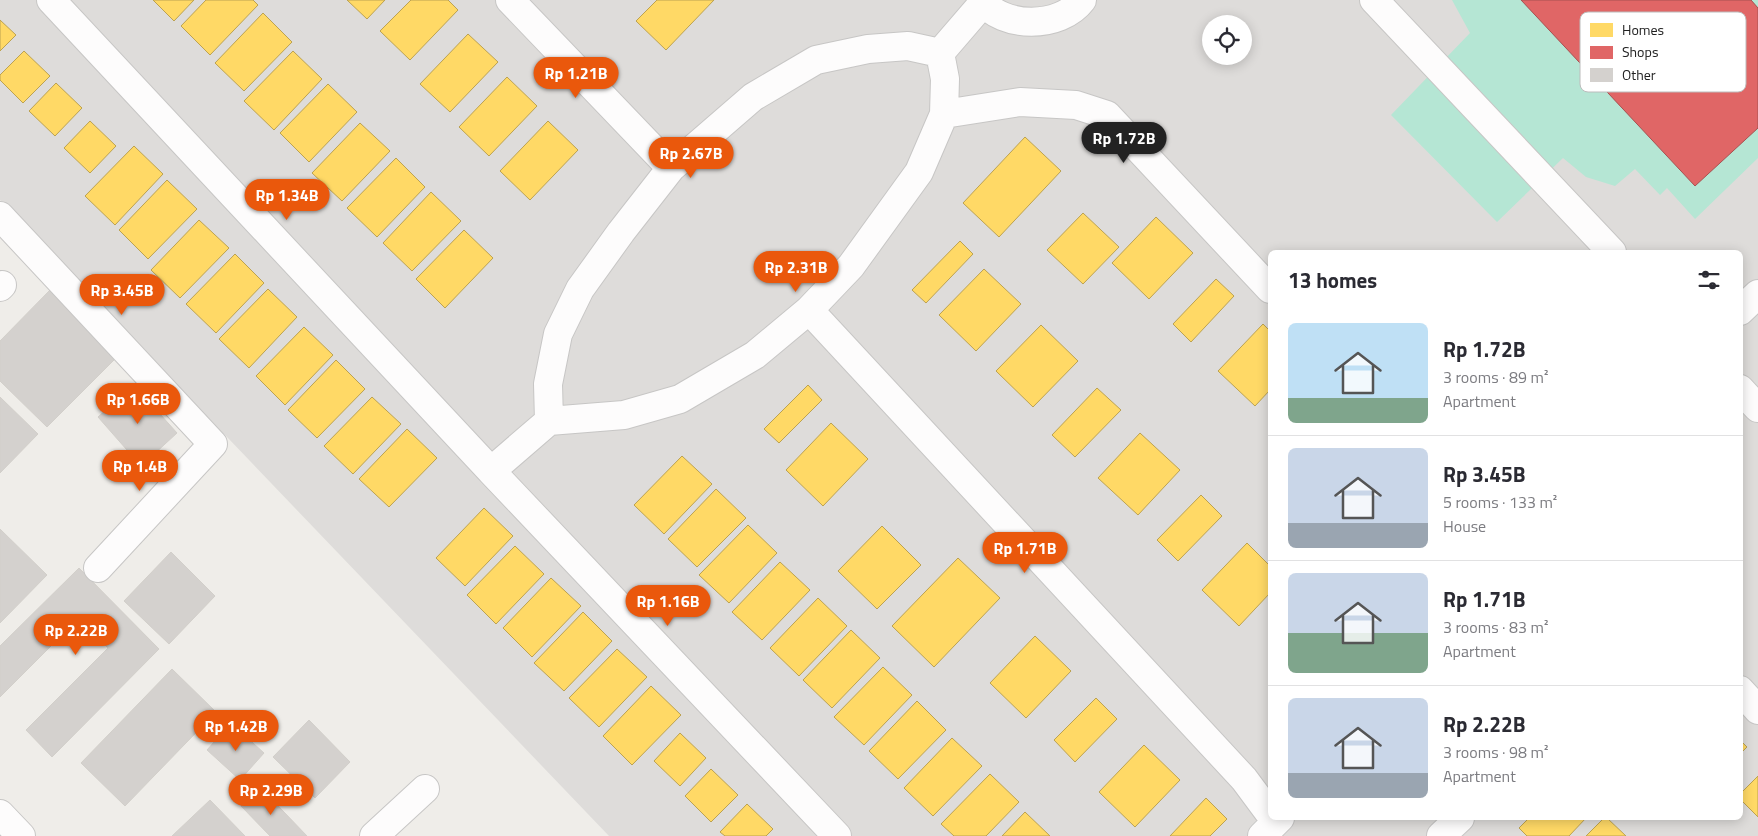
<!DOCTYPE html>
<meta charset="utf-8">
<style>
:root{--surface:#fff;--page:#f2f2f3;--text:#2b2b33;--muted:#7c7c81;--line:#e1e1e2;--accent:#ea580c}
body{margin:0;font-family:"Titillium Web",sans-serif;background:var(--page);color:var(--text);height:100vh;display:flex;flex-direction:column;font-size:19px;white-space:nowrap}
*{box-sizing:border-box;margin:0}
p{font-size:16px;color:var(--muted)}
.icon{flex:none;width:28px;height:28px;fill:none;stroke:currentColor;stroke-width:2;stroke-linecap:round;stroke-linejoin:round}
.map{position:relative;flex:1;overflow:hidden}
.side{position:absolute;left:1268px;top:250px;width:475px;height:570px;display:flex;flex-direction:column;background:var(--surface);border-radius:8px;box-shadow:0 2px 12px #0003}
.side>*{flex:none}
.tools{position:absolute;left:1202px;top:15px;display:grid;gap:10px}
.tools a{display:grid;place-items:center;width:50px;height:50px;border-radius:50%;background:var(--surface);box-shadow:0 2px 12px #0003;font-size:25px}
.price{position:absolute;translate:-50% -42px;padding:0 11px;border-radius:18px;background:var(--accent);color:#fff;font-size:16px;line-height:32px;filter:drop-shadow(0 1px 2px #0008)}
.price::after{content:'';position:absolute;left:50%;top:30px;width:15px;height:11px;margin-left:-8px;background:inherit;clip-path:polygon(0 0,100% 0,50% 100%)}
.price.selected{background:#222;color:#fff}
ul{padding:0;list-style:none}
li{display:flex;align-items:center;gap:15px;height:125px;padding:0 20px}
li+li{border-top:1px solid var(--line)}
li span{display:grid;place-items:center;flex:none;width:140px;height:100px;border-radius:8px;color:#555}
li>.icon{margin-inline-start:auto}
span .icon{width:60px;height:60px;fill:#fffc;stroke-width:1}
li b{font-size:21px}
h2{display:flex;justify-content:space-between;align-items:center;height:60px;padding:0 20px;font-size:21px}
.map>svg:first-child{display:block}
</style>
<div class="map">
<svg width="1758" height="836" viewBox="0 0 1758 836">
<rect width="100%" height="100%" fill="#efede9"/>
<!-- residential -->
<path fill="#dedcda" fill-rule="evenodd" d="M 0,0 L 1758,0 L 1758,836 L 609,836 L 0,200 ZM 1211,24 L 1244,24 L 1244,56 L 1211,56 ZM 1270,252 L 1740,252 L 1740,818 L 1270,818 Z"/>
<!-- pitch -->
<path fill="#b5e6d4" d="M 1452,0 L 1758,0 L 1758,158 L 1695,219 L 1667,188 L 1660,195 L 1635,169 L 1615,186 L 1586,177 L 1563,158 L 1497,222 L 1391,115 L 1470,33 Z"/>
<!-- homes -->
<path fill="#ffd966" stroke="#bca251" d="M 153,0 L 194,0 L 174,21 Z
M 206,0 L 253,0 L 258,5 L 210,55 L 181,26 Z
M 347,0 L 385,0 L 367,19 Z
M 411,0 L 448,0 L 458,10 L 410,60 L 380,31 Z
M 657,0 L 714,0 L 666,50 L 636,21 Z
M 263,13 L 292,42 L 244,91 L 215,63 Z
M 0,20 L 16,35 L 0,51 Z
M 468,34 L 498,62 L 450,112 L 420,84 Z
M 24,51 L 50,76 L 23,103 L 0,80 L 0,75 Z
M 293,51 L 322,79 L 274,130 L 244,101 Z
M 507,77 L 537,106 L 489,156 L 459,127 Z
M 56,83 L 82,108 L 55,136 L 29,111 Z
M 328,84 L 357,112 L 309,162 L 280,133 Z
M 90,121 L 116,146 L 90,173 L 64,148 Z
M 548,121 L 578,150 L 530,200 L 500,171 Z
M 360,123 L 390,151 L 342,201 L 312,173 Z
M 1025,137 L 1061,171 L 999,237 L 963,203 Z
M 134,146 L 163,174 L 115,225 L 85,196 Z
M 396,158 L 425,187 L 377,237 L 347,208 Z
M 167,180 L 197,209 L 148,259 L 119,230 Z
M 431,192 L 461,221 L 412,271 L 383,243 Z
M 1083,213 L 1119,247 L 1083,284 L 1047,250 Z
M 1156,217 L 1193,253 L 1149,299 L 1112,263 Z
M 199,220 L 229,248 L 180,298 L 151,270 Z
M 464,230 L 493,258 L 445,308 L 416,279 Z
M 960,241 L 973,254 L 926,303 L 912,290 Z
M 235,254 L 264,283 L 216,333 L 186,304 Z
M 984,269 L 1021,304 L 976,351 L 939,315 Z
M 1216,279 L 1234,296 L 1191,342 L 1173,324 Z
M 268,289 L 297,317 L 249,368 L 219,339 Z
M 1263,324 L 1270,331 L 1270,390 L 1255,406 L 1218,371 Z
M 1041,325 L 1078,361 L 1033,407 L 996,371 Z
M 304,327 L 333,355 L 285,405 L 256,376 Z
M 336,360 L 365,389 L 317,438 L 288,410 Z
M 808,385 L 822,400 L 779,443 L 764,429 Z
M 1097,388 L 1121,410 L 1075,457 L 1052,435 Z
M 372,397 L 401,424 L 353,474 L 324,446 Z
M 831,423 L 868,459 L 823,506 L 786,470 Z
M 407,429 L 437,458 L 389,507 L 359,479 Z
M 1140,433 L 1180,470 L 1138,515 L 1098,478 Z
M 682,456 L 712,484 L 664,534 L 634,505 Z
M 716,489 L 746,518 L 697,567 L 668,539 Z
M 1201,495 L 1222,516 L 1178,561 L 1157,540 Z
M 484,508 L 513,536 L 465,586 L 436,558 Z
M 748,525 L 777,553 L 729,603 L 699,575 Z
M 882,526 L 921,565 L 877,609 L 838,571 Z
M 1247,543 L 1270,566 L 1270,593 L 1239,626 L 1202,590 Z
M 515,546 L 544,574 L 496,624 L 467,595 Z
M 958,558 L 1000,598 L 934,667 L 892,626 Z
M 780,562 L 810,590 L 762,640 L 732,612 Z
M 551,578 L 581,606 L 532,657 L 503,628 Z
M 818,598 L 847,626 L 799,676 L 770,648 Z
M 583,612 L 612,641 L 564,691 L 534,663 Z
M 851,630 L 880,658 L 832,708 L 803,680 Z
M 1035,636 L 1071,671 L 1026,718 L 990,683 Z
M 617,649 L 647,677 L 599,727 L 569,698 Z
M 883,667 L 912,695 L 864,745 L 834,717 Z
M 651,686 L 681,715 L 632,765 L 603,736 Z
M 1096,698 L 1117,719 L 1075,762 L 1054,740 Z
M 917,701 L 946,730 L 898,779 L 869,751 Z
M 680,733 L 706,758 L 680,786 L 654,761 Z
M 952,738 L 982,766 L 933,816 L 904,788 Z
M 1740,740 L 1747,747 L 1740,754 Z
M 1144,745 L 1180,780 L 1135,827 L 1099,792 Z
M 711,769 L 738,795 L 711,822 L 685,796 Z
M 990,774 L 1019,802 L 986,836 L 954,836 L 941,824 Z
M 1758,776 L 1758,817 L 1740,799 L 1740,794 Z
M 1206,798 L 1227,819 L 1210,836 L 1170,836 Z
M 747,804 L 773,829 L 766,836 L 725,836 L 720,832 Z
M 1025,812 L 1050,836 L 1002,836 Z
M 1529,818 L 1586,818 L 1569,836 L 1527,836 L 1519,828 Z
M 1604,818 L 1607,818 L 1626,836 L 1586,836 Z"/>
<!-- shops -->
<path fill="#e06666" stroke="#a65151" d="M 1521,0 L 1751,0 L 1758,8 L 1758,128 L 1695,186 Z"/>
<!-- building -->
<path fill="#d4d1ce" stroke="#d2cfca" d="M 50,290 L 117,357 L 47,427 L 0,381 L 0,341 Z
M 134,385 L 177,433 L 141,466 L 98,417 Z
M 0,397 L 38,434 L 0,473 Z
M 0,529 L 47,575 L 0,623 Z
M 171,552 L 215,596 L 169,644 L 124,601 Z
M 79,568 L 159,649 L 52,757 L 26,730 L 108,648 L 78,619 L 0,697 L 0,646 Z
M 172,669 L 216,712 L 125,806 L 81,763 Z
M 309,720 L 350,762 L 315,798 L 273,757 Z
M 231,723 L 264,753 L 240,780 L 207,750 Z
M 260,787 L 307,836 L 270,836 L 241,806 Z
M 210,800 L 245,836 L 172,836 Z"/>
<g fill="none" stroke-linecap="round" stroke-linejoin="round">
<!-- minor casing -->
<g stroke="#c7c6c5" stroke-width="30">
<path id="minor" d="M 51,0 L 491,471
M 510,0 L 671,168
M 981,0 C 1003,29 1060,29 1082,0
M 1374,0 L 1612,252
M 940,53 L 983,3
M 944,114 L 1020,102 L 1076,105 L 1107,115 L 1270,289
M 0,216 L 213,444 L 98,568
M 0,287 L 2,285
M 809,310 L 1244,779 L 1270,814
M 1740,311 L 1758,294
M 1740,389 L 1758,408
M 549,421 L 548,384 L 558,334 L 580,289 L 621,232 L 671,168 L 753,97 L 816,60 L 868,49 L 908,46 L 940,53
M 1740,690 L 1758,710
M 0,814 L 21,836
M 374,836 L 425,789
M 837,836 L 491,471 L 549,421 L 624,415 L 680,399 L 755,355 L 809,310 L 851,266 L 919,172 L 944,114 L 945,79 L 940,53
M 1262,836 L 1280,818
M 1441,836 L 1460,818"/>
</g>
<!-- minor -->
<use href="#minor" stroke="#fdfcfc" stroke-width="28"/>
</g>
<!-- legend -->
<rect x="1580" y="12" width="166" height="80" rx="8" fill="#fff" stroke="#bcbcbc" stroke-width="1"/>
<rect x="1590" y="23" width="23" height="14" fill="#ffd966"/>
<rect x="1590" y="46" width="23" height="13" fill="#e06666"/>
<rect x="1590" y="68" width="23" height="14" fill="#d4d1ce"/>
<g font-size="14" fill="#202020">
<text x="1622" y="35">Homes</text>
<text x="1622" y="57">Shops</text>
<text x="1622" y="80">Other</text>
</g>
</svg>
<div class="tools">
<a><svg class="icon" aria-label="locate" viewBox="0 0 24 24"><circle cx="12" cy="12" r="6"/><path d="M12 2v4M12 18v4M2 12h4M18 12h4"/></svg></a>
</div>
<b class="price" style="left:576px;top:99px">Rp 1.21B</b>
<b class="price selected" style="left:1124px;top:164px">Rp 1.72B</b>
<b class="price" style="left:691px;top:179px">Rp 2.67B</b>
<b class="price" style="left:287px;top:221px">Rp 1.34B</b>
<b class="price" style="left:796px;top:293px">Rp 2.31B</b>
<b class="price" style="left:122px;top:316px">Rp 3.45B</b>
<b class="price" style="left:138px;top:425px">Rp 1.66B</b>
<b class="price" style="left:140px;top:492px">Rp 1.4B</b>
<b class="price" style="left:1025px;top:574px">Rp 1.71B</b>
<b class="price" style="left:668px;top:627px">Rp 1.16B</b>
<b class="price" style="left:76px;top:656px">Rp 2.22B</b>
<b class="price" style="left:236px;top:752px">Rp 1.42B</b>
<b class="price" style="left:271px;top:816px">Rp 2.29B</b>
<section class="side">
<h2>13 homes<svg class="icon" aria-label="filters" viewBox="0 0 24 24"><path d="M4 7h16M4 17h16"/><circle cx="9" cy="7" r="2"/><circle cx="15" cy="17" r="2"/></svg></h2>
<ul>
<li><span style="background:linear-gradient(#bfe0f5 75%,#7fa58c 0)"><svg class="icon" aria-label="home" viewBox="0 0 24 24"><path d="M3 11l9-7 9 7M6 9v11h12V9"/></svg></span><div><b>Rp 1.72B</b><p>3 rooms · 89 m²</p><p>Apartment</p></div></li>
<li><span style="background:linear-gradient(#c9d6e8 75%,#9aa5b1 0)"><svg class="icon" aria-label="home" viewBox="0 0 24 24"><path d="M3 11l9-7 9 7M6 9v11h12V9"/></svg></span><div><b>Rp 3.45B</b><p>5 rooms · 133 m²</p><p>House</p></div></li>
<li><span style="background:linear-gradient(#c9d6e8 60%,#7fa58c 0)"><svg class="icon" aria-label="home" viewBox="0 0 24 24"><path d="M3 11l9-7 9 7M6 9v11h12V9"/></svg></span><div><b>Rp 1.71B</b><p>3 rooms · 83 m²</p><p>Apartment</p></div></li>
<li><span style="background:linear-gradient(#c9d6e8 75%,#9aa5b1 0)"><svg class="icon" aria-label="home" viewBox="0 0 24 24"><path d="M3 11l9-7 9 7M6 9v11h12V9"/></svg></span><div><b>Rp 2.22B</b><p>3 rooms · 98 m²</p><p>Apartment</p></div></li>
</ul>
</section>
</div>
